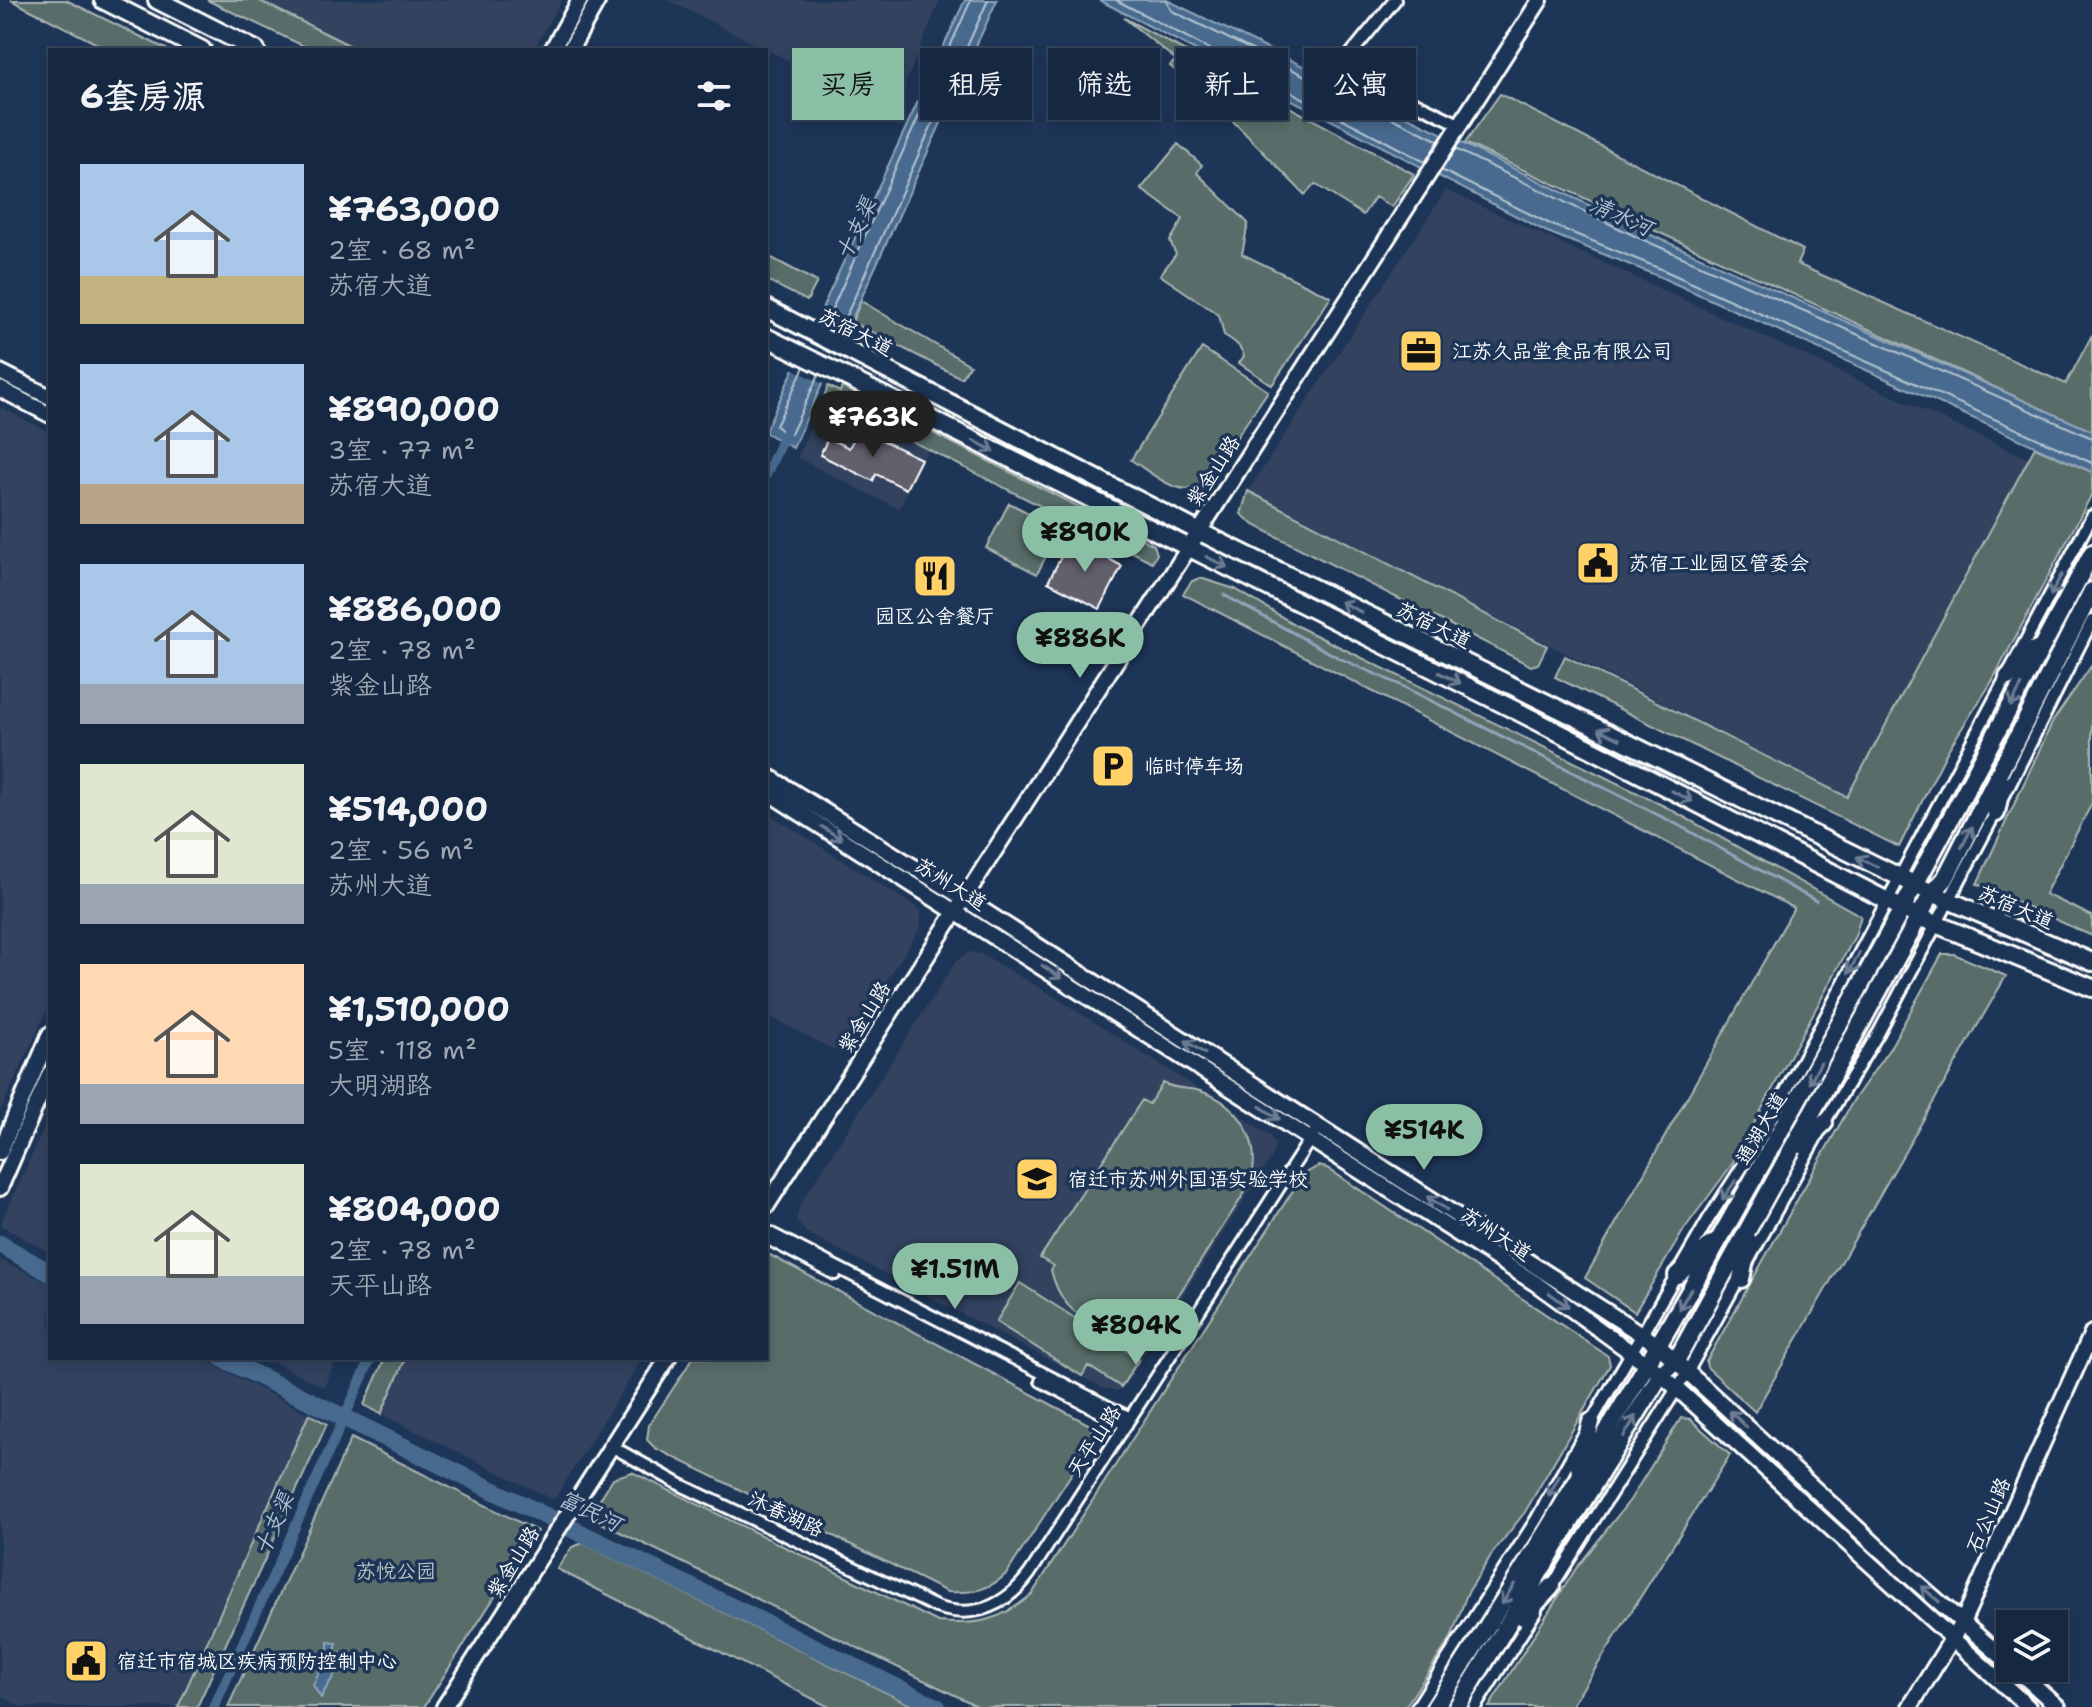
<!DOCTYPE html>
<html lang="zh">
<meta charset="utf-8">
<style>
:root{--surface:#162841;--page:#1f3048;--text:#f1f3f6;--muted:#9ea6b1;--line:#35445a;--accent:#8abfa5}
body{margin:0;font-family:"Shantell Sans","LXGW WenKai TC",sans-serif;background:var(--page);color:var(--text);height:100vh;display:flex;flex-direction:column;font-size:30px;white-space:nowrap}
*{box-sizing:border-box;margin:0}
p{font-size:26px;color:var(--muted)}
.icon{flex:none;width:44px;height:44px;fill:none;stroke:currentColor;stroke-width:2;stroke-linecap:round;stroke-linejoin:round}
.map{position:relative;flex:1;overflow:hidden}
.sheet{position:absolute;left:48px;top:48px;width:720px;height:1312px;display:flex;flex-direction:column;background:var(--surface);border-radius:0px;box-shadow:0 4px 12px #0003,0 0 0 2px var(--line)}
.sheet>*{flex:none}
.banner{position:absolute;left:792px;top:48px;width:760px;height:72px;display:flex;gap:16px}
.buttons{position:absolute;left:1996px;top:1610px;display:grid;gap:16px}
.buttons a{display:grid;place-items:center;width:72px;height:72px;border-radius:0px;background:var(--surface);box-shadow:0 4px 12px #0003,0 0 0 2px var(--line);font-size:40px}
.price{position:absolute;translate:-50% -68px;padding:0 18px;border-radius:28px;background:var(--accent);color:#111;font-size:26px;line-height:52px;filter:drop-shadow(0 2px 4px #0008)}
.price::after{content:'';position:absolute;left:50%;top:48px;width:24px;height:18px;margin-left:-12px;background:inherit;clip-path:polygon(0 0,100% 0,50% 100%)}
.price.current{background:#222;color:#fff}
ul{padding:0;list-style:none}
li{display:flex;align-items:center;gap:24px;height:200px;padding:0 32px}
li span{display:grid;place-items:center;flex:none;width:224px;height:160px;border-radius:0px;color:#555}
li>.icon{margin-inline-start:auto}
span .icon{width:96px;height:96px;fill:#fffc;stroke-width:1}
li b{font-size:34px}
h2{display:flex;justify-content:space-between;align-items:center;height:96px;padding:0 32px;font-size:34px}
.tag{padding:0 28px;border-radius:0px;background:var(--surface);box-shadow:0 4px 12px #0003,0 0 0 2px var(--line);font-size:28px;line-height:72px}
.tag.current{background:var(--accent);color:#111}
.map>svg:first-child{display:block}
</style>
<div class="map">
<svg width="2092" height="1707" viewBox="0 0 2092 1707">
<rect width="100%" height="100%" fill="#1d3557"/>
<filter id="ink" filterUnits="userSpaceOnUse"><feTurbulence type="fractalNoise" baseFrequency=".0125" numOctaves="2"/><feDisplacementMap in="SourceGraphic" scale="16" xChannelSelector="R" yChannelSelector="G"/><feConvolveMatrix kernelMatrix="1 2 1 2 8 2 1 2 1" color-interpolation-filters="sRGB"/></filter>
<g filter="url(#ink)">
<!-- built -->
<path fill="#32425e" d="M 258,0 L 562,0 L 533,50 L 359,50 Z
M 667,0 L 940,0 L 893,113 Z
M 1446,190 L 2029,459 L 1847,797 L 1248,491 Z
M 824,397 L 928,450 L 899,509 L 797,458 Z
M 0,407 L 50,432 L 50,1004 L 0,1112 Z
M 766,812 L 921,910 L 921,927 L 840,1053 L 766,1015 Z
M 969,952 L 981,954 L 1055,997 L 1270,1135 L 1275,1144 L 1273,1155 L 1126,1384 L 1118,1391 L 1105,1389 L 807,1233 L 796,1221 L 800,1204 L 956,961 Z
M 50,1115 L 50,1253 L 0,1225 Z
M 0,1260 L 50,1284 L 50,1358 L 200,1358 L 309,1414 L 178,1707 L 21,1707 L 0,1695 Z
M 265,1358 L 337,1358 L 324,1387 Z
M 406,1358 L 643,1358 L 554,1500 L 381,1414 Z"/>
<!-- green -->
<path fill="#586d69" stroke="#acb6b4" stroke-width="2" d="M 11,0 L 66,0 L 168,50 L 109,50 Z
M 207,0 L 258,0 L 359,50 L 312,50 Z
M 1124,18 L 1414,174 L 1392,207 L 1375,197 L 1363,215 L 1315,184 L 1305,195 L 1231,119 L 1170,66 L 1176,60 Z
M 1500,94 L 1803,250 L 1797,264 L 2066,384 L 2092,335 L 2092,432 L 1465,143 Z
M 1178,144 L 1202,165 L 1197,173 L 1248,223 L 1242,254 L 1331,297 L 1272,385 L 1239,363 L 1244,356 C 1240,345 1234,341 1224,335 L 1219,315 L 1160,275 L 1176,254 L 1170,241 L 1183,219 L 1141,189 Z
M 766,255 L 817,282 L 807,301 L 766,280 Z
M 861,301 L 970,365 L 961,378 L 852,322 Z
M 1202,348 L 1268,391 L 1209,478 C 1185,505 1155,475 1131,460 Z
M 828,386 L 840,392 L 842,387 L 1154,545 L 1157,554 L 1152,562 L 824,397 Z
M 2035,447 L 2092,472 L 2092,494 L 1991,683 L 1948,750 L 1899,847 L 1555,677 L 1565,656 L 1847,797 Z
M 1248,491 L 1547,646 L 1538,664 L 1531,666 L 1254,525 L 1241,514 Z
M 1009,503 L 1060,529 L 1037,574 L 986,548 Z
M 1200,578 L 1235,589 L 1299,627 L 1666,807 L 1861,916 L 1855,936 L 1731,1166 L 1685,1228 L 1635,1312 L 1585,1278 L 1794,908 L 1183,594 L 1192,581 Z
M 2092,665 L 2092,803 L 2045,894 L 2092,916 L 2092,936 L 1977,884 L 2053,721 Z
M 1942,954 L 1954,954 L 2006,976 L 1755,1412 L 1707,1367 L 1706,1362 L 1853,1101 L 1890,1048 Z
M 1163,1083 C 1176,1090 1187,1087 1200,1091 C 1242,1104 1264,1145 1249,1186 L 1145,1347 C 1105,1321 1065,1328 1051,1270 L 1054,1266 L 1040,1258 L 1142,1100 L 1149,1104 Z
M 1318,1166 L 1327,1168 L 1608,1356 L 1610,1365 L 1525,1512 L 1492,1554 L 1467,1594 L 1451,1638 L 1405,1707 L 979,1707 L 589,1517 L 613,1478 L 632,1472 L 938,1622 C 977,1626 1002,1620 1032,1594 L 1303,1175 Z
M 770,1255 L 1090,1425 L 1093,1433 L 1085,1453 L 1007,1573 C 989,1591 972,1593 947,1592 L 655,1448 L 647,1440 L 649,1425 L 693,1358 L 766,1358 L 766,1256 Z
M 1020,1283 L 1139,1359 L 1121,1387 L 1088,1366 L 1082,1376 L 996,1322 Z
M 385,1358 L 406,1358 L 381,1414 L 364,1405 Z
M 309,1414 L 327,1424 L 197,1707 L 178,1707 Z
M 1681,1418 L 1690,1419 L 1730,1455 L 1571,1707 L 1489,1707 L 1575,1570 L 1630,1500 Z
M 351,1438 L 537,1531 L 424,1707 L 228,1707 Z
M 583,1543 L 916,1707 L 829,1707 L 557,1569 L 572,1547 Z"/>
<!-- water -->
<path fill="#476b8e" stroke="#91a6bb" stroke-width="2" d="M 965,0 L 997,0 L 793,448 L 766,433 L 766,429 Z
M 1099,0 L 1167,0 L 1640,230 L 2092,431 L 2092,472 L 1658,276 L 1545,231 Z
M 328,1642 L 337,1643 L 335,1651 L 341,1653 C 341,1673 327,1682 321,1698 L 313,1685 L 328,1652 Z"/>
<!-- pier -->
<path fill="#1d3557" d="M 819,309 L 855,325 L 827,386 L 790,367 Z"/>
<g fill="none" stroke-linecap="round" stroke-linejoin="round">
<!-- shore -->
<path stroke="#b5c4d2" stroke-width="2" d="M 1116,0 L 1425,162
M 1166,0 L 1172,11 L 1439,141
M 1455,149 L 1637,237 L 2092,438
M 1441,170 L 1548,223 L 1661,269 L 2092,463
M 824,327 L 971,0
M 838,334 L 988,0
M 804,367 L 776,426 L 786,435 L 791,434 L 819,374"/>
<!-- stream -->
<path stroke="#91a6bb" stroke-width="3" d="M 1224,595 L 1339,658 L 1398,684 L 1680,826 L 1816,901"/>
<!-- canal -->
<path stroke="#476b8e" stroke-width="10" d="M 766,475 L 786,431
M 214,1707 L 371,1358"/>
<!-- river -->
<path stroke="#476b8e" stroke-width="18" d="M 0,1244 L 50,1273
M 222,1358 L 937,1707"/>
</g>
<!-- building -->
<path fill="#63616e" stroke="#fff" stroke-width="2" d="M 859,429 L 921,459 L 906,489 L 876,474 L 873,481 L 820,455 L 828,438 L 849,448 Z
M 1073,540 L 1122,566 L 1100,609 L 1048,582 L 1067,545 L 1070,547 Z"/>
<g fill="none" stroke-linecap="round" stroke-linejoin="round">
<!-- street casing -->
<g stroke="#fff" stroke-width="16">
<path id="street" d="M 1395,0 L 1340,67 L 1459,124
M 2004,796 L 2092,621
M 766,1231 L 1130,1418
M 768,1239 L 835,1274
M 1041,1381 L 1126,1425
M 1590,1424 L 1708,1220 L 1762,1136 L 2092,516
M 611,1446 L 681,1485 L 936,1607 C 975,1620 1007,1605 1030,1573 L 1318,1127
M 1549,1591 L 1688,1371 L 1824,1123 L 1879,1032 L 1997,810
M 1417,1707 L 1536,1520 L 1582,1438
M 1475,1707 L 1536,1611"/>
</g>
<!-- secondary casing -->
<g stroke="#fff" stroke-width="20">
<path id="secondary" d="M 552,50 L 580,0
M 570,50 L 598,0
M 0,372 L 50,397
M 0,389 L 50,415
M 766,775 L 962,897 L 1658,1345 L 1908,1575 L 2010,1664
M 766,791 L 1535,1283 L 1661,1374 L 2028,1707
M 0,1152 L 50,1034
M 0,1188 L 50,1073
M 766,1207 L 1540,0
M 2015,1668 L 2058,1707
M 444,1707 L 668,1358
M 1910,1707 L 1963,1621 L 2092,1333"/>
</g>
<!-- primary casing -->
<g stroke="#fff" stroke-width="22">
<path id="primary" d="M 103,0 L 202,50
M 157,0 L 256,50
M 766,308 L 1198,531 L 1932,893 L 2092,962
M 766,337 L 1519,712 L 1919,917 L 2092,988
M 2008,677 L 2034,650
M 1996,813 L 2002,783
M 1801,1145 L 1824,1123
M 1677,1275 L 1712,1244
M 1741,1279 L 1749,1241
M 1579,1467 L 1591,1422
M 1523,1617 L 1551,1587
M 1435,1707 C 1678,1336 1884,944 2092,553
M 1457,1707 L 1661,1374 L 1676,1361 L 1932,893 L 1945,879 L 2092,591"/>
</g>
<!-- street -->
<use href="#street" stroke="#1d3557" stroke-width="10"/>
<!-- secondary -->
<use href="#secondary" stroke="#1d3557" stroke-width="14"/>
<!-- primary -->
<use href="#primary" stroke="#1d3557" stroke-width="16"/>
</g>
<!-- one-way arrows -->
<defs><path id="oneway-shaft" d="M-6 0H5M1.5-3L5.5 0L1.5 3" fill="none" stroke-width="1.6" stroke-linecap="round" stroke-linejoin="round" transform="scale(2)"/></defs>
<g stroke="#6c7c92">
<use href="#oneway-shaft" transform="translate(984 446) rotate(27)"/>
<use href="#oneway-shaft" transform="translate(1217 562) rotate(26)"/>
<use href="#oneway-shaft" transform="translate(2056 585) rotate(118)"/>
<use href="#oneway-shaft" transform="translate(1351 607) rotate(-154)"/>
<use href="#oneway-shaft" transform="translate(1450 678) rotate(26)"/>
<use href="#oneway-shaft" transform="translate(2016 696) rotate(118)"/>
<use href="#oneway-shaft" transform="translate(1609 734) rotate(-154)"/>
<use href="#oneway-shaft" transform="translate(1682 796) rotate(27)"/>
<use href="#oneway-shaft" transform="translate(832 833) rotate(32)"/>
<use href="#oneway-shaft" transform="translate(1967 837) rotate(-63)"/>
<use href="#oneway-shaft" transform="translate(1867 862) rotate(-154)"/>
<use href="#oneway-shaft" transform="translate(1854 963) rotate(118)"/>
<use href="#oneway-shaft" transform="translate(1052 972) rotate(33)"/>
<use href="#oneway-shaft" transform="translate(1195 1047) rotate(-147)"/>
<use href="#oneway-shaft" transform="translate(1815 1073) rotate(118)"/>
<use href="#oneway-shaft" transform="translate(1270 1113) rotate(33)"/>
<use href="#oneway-shaft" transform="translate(1729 1190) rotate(125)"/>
<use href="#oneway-shaft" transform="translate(1437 1203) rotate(-147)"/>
<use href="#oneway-shaft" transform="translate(1685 1299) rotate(120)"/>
<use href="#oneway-shaft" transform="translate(1559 1300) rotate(36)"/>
<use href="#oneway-shaft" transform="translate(1738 1419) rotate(-137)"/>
<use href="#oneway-shaft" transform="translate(1630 1426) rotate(-59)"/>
<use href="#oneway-shaft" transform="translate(1554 1486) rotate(118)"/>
<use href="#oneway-shaft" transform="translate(1508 1594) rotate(122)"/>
<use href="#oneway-shaft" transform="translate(1930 1594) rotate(-140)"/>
</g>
</g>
<!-- icons -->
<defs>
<g id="office-square" transform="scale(2.3)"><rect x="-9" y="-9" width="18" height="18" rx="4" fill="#ffd166" stroke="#1d3557"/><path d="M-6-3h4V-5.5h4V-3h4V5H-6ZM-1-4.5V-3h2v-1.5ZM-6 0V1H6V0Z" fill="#111"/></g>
<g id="civic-square" transform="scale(2.3)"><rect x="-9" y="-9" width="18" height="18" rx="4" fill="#ffd166" stroke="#1d3557"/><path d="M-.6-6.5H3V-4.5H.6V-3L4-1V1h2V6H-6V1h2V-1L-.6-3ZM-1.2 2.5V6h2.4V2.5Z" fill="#111"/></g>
<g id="restaurant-square" transform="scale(2.3)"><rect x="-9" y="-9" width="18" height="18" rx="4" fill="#ffd166" stroke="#1d3557"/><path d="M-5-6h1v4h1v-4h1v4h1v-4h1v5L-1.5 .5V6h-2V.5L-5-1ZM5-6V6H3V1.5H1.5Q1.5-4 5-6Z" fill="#111"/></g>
<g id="parking-square" transform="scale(2.3)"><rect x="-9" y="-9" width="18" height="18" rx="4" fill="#ffd166" stroke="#1d3557"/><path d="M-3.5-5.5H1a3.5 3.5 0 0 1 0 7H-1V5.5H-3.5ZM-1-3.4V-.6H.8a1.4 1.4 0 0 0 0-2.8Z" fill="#111"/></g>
<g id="school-square" transform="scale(2.3)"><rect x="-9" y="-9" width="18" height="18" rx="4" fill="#ffd166" stroke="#1d3557"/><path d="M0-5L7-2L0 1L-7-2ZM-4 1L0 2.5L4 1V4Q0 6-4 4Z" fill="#111"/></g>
</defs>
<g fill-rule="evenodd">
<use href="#office-square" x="1421" y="351"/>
<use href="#civic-square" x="1598" y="563"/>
<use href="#restaurant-square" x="935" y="576"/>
<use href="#parking-square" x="1113" y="766"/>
<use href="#school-square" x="1037" y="1179"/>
<use href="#civic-square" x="86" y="1661"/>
</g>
<g text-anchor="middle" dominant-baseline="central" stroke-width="7" stroke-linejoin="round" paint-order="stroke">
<!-- street labels -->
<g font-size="20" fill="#fff" stroke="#1d3557">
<text transform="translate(856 332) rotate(27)">苏宿大道</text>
<text transform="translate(1213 471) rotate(-57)">紫金山路</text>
<text transform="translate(1434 625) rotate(26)">苏宿大道</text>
<text transform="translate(951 884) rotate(32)">苏州大道</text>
<text transform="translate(2016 907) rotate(23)">苏宿大道</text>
<text transform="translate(864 1017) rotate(-58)">紫金山路</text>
<text transform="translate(1761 1128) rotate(-60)">通湖大道</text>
<text transform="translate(1496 1234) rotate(33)">苏州大道</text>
<text transform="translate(1094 1441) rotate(-57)">天平山路</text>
<text transform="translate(786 1514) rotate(25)">沐春湖路</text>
<text transform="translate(1988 1515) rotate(-66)">石公山路</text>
<text transform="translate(513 1562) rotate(-58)">紫金山路</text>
</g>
<!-- poi labels -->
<g font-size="20" fill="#fff" stroke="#1d3557" text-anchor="start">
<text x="1452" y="351">江苏久品堂食品有限公司</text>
<text x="1629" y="563">苏宿工业园区管委会</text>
<text x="935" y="616" text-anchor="middle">园区公舍餐厅</text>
<text x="1144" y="766">临时停车场</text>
<text x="1068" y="1179">宿迁市苏州外国语实验学校</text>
<text x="117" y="1661">宿迁市宿城区疾病预防控制中心</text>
</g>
<!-- park labels -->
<g font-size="20" fill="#bcc5c3" stroke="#1d3557">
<text x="396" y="1571">苏悦公园</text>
</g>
<!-- water labels -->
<g font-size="22" font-style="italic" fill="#b5c4d2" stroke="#1d3557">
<text transform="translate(1621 216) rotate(24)">清水河</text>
<text transform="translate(856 229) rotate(-65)">十支渠</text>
<text transform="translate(590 1511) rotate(26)">富民河</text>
<text transform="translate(274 1524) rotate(-66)">十支渠</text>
</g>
</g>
</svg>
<div class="buttons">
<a><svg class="icon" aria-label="layers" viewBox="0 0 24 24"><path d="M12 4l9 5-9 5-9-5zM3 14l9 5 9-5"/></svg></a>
</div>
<b class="price current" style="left:873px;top:459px">¥763K</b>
<b class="price" style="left:1085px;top:574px">¥890K</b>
<b class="price" style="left:1080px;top:680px">¥886K</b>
<b class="price" style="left:1424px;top:1172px">¥514K</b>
<b class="price" style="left:955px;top:1311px">¥1.51M</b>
<b class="price" style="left:1136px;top:1367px">¥804K</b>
<div class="banner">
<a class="tag current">买房</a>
<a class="tag">租房</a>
<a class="tag">筛选</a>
<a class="tag">新上</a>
<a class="tag">公寓</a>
</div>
<section class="sheet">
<h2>6套房源<svg class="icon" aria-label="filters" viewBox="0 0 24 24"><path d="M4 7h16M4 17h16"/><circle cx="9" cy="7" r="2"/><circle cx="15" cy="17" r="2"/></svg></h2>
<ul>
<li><span style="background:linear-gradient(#a9c7e8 70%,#c2b280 0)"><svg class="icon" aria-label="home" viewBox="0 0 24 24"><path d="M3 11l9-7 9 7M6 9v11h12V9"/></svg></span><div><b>¥763,000</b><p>2室 · 68 m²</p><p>苏宿大道</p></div></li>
<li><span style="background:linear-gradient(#a9c7e8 75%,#b9a48a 0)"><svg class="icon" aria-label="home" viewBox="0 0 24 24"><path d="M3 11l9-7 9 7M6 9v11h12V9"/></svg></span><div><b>¥890,000</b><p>3室 · 77 m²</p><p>苏宿大道</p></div></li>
<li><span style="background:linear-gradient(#a9c7e8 75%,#9aa5b1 0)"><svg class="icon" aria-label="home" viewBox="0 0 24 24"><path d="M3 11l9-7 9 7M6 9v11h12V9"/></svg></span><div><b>¥886,000</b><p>2室 · 78 m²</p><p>紫金山路</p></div></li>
<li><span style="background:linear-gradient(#dfe7d0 75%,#9aa5b1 0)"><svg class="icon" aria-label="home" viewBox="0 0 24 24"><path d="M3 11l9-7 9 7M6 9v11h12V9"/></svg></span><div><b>¥514,000</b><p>2室 · 56 m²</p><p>苏州大道</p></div></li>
<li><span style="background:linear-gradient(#ffd9b3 75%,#9aa5b1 0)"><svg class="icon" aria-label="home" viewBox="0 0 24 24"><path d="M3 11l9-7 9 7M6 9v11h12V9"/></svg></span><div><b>¥1,510,000</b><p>5室 · 118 m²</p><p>大明湖路</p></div></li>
<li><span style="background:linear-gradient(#dfe7d0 70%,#9aa5b1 0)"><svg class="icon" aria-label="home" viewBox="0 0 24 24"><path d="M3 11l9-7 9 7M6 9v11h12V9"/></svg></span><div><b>¥804,000</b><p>2室 · 78 m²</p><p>天平山路</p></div></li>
</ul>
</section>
</div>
